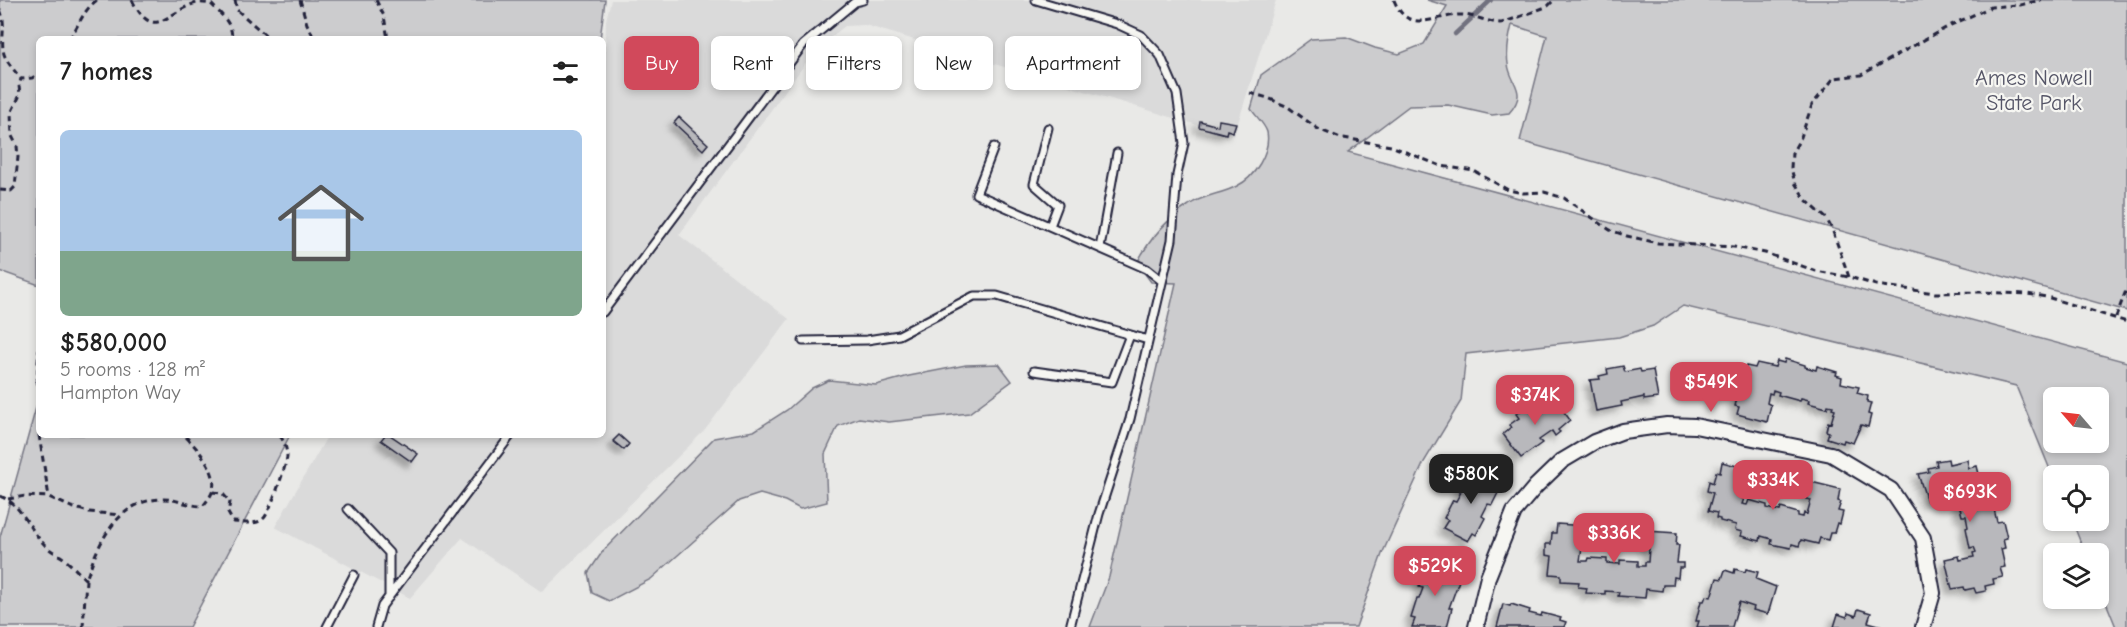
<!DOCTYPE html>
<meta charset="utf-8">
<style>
:root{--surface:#fff;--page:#f2f2f2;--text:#222;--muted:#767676;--accent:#d1495b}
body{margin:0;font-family:"Comic Neue",sans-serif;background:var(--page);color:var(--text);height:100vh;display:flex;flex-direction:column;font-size:22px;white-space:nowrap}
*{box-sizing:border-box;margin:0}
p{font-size:20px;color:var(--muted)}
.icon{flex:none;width:33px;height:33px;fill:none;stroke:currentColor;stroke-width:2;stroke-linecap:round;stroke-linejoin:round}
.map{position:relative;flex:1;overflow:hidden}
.panel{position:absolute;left:36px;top:36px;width:570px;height:402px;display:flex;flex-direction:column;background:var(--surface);border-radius:9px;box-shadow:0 3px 9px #0003}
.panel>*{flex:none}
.hud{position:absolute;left:624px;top:36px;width:570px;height:54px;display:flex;gap:12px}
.needle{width:39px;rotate:298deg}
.fabs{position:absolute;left:2043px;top:387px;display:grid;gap:12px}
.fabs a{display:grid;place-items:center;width:66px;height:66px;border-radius:9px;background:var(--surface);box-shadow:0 3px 9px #0003;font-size:30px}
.price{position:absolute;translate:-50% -51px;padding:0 14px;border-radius:12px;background:var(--accent);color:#fff;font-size:20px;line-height:39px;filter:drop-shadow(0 2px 3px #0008)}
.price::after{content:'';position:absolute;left:50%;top:36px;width:18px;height:14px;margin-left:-9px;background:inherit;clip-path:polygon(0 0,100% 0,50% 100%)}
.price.active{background:#222;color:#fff}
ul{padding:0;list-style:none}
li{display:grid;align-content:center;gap:12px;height:318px;padding:0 24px}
li span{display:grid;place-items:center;height:186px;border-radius:9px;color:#555}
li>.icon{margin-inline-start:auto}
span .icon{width:108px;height:108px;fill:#fffc;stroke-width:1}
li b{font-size:26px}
h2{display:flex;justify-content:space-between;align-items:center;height:72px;padding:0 24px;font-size:26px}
.tag{padding:0 21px;border-radius:9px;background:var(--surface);box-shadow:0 3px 9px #0003;font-size:21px;line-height:54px}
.tag.active{background:var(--accent);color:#fff}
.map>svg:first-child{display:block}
</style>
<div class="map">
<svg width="2127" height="627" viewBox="0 0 2127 627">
<defs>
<filter id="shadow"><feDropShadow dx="-5.5" dy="5.5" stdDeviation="3" flood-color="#0004"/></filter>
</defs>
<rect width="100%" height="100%" fill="#e9e9e7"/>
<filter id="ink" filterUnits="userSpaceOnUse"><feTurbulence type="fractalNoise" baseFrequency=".0167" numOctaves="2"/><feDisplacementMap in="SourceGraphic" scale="12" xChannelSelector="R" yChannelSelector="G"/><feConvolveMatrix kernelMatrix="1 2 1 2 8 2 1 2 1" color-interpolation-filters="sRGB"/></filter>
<g filter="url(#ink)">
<!-- built -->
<path fill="#dadada" d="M 611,0 L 1276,0 L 1234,136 L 865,25 L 845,26 L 816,49 L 679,235 L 789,319 L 705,430 L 542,592 L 462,538 L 410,598 L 275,527 L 328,435 L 603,435 L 603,145 L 606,20 Z"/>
<!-- green -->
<path fill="#ccccce" stroke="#777784" stroke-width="1.5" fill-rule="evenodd" d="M 0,0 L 605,0 L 600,39 L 39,39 L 39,285 L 0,271 Z
M 1427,0 L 2127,0 L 2127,311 L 1520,141 L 1547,36 L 1512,25 C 1509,37 1506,52 1508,64 C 1510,84 1529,91 1509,113 L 1492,115 L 1448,105 L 1409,106 L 1348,152 L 2127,362 L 2127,627 L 2116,627 L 2099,585 L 2098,554 L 2085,553 L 2072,521 L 2098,520 L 2098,476 L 2053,477 L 2016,386 L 1683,306 L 1653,326 L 1619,337 L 1466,354 L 1461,401 L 1424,462 L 1382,554 L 1356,627 L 1090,627 L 1109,577 L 1176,283 L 1151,282 L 1137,263 C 1149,240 1167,219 1189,205 C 1203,195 1222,194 1237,186 C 1254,178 1271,152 1267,132 C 1265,125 1256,116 1251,109 L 1261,75 L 1311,39 L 1346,37 L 1375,48 L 1399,54 L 1424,44 L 1447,6 ZM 2054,398 L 2098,398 L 2098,442 L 2054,442 Z
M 999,364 L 1012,381 L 969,413 L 889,422 L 859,418 L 838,426 L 825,454 L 827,502 L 800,509 L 785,501 L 760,494 L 739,501 L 651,579 L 609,601 L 592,593 L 588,573 L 603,551 L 714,438 L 754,431 L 787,410 L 812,388 L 829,380 L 876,385 L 909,376 L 966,365 Z
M 39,397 L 39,435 L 290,435 L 189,627 L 0,627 L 0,537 Z"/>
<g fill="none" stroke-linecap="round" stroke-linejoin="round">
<!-- stream -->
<path stroke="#71717f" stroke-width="4.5" d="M 1455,34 L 1491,0"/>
</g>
<!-- building -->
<path fill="#b8b8bc" stroke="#22223b" stroke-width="1.5" filter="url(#shadow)" d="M 679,117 L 708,144 L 703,150 L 674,123 Z
M 1219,120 L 1236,123 L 1233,132 L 1227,130 L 1226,134 L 1199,127 L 1200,121 L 1218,126 Z
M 1785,359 L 1805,365 L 1805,367 L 1816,370 L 1817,366 L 1837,372 L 1836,375 L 1842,377 L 1841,383 L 1859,387 L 1857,393 L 1868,396 L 1867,402 L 1871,403 L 1868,414 L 1871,415 L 1868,427 L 1861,425 L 1853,443 L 1844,440 L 1843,443 L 1827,438 L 1829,432 L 1826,431 L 1828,422 L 1831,423 L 1835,409 L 1832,408 L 1833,406 L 1828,405 L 1827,408 L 1808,403 L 1809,400 L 1801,398 L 1800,401 L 1778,395 L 1779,392 L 1773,390 L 1772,394 L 1769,393 L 1767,403 L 1771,405 L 1767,422 L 1737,414 L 1739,407 L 1735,406 L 1739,391 L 1735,391 L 1736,383 L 1739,384 L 1741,373 L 1744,374 L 1746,366 L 1755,368 L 1757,363 L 1775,367 L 1777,361 L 1784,363 Z
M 1623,366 L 1625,372 L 1640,369 L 1641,372 L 1653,370 L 1658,398 L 1644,400 L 1644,397 L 1621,402 L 1622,406 L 1596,411 L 1590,380 L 1600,379 L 1599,376 L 1608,374 L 1607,369 Z
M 1553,397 L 1570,420 L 1558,430 L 1560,432 L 1555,436 L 1552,431 L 1539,440 L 1542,443 L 1521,458 L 1503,434 L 1511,427 L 1509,425 L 1519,418 L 1516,414 L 1526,407 L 1529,411 Z
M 385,435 L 390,435 L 418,454 L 412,462 L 381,440 Z
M 619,435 L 629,444 L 624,450 L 613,441 Z
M 1948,459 L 1949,464 L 1967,460 L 1969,468 L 1977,466 L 1982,486 L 1987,485 L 1988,491 L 1994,489 L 1998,508 L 1994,509 L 1997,522 L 2003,521 L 2007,538 L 2003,539 L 2005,548 L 2001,549 L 2005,567 L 2000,568 L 2003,577 L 1993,579 L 1994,584 L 1985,586 L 1986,591 L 1976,593 L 1974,588 L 1965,590 L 1964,587 L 1952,589 L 1945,559 L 1959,556 L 1960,560 L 1974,557 L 1973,553 L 1976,552 L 1974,547 L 1970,548 L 1966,528 L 1968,527 L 1966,516 L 1962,516 L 1958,499 L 1961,498 L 1958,489 L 1950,491 L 1951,495 L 1927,501 L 1918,474 L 1929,472 L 1928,468 L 1937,466 L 1936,461 Z
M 1722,462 L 1752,470 L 1747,490 L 1743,490 L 1741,498 L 1744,499 L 1742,504 L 1747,505 L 1749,500 L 1767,505 L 1767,508 L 1780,511 L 1781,508 L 1798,513 L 1798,516 L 1803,517 L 1804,513 L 1807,514 L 1811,500 L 1807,499 L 1811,482 L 1840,489 L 1838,501 L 1841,502 L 1838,511 L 1843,512 L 1840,524 L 1837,523 L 1834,533 L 1830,533 L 1828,540 L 1820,538 L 1818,544 L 1801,540 L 1799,546 L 1792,544 L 1791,548 L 1771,544 L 1772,539 L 1761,536 L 1760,541 L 1741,536 L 1742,532 L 1735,530 L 1736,525 L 1720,521 L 1720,519 L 1716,518 L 1717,513 L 1708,511 L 1713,493 L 1707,491 L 1709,481 L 1713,483 L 1716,472 L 1720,473 Z
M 1473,468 L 1500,483 L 1497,487 L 1500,489 L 1492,505 L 1488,504 L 1482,516 L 1485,518 L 1476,535 L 1473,533 L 1468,541 L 1443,528 L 1448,520 L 1444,518 L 1453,500 L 1456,501 L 1461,492 L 1458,490 L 1467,473 L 1470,474 Z
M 1557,524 L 1587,526 L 1586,548 L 1582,548 L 1580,561 L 1588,561 L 1589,558 L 1607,559 L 1607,563 L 1620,564 L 1620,560 L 1638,561 L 1638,566 L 1645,566 L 1645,562 L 1648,562 L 1649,548 L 1646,547 L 1647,531 L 1677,533 L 1676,545 L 1679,545 L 1677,563 L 1683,563 L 1683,568 L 1679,568 L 1678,578 L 1674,577 L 1673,585 L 1663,585 L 1662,591 L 1646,589 L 1645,598 L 1618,596 L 1619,592 L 1605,591 L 1605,594 L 1586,593 L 1587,588 L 1578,587 L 1579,582 L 1561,581 L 1561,575 L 1550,574 L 1552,556 L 1546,555 L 1546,544 L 1551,544 L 1552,533 L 1556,533 Z
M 1429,563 L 1459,572 L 1458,577 L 1460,578 L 1449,608 L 1452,608 L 1447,627 L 1412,627 L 1415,619 L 1411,618 L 1417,599 L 1419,599 L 1423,588 L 1419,587 L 1424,568 L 1427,569 Z
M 1735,569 L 1745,572 L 1746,569 L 1758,572 L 1756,579 L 1776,587 L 1768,614 L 1753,610 L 1754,607 L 1739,602 L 1732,627 L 1697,627 L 1699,621 L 1696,621 L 1701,601 L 1704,601 L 1706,596 L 1711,597 L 1717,578 L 1722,579 L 1725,570 L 1734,573 Z
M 1503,604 L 1510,606 L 1511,604 L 1530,610 L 1529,613 L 1541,616 L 1542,613 L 1561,618 L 1560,620 L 1566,622 L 1564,627 L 1497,627 Z
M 1858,609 L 1871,613 L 1868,622 L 1886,627 L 1834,627 L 1838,614 L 1847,617 L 1848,613 L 1856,616 Z"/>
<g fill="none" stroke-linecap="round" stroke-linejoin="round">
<!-- service casing -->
<g stroke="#22223b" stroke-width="11">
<path id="service" d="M 1036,0 L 1117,24 L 1141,35 L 1160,55 L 1177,94 L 1184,143 L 1177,175 L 1172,240 L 1130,419 L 1099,514 L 1070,627
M 1048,128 L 1034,184 L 1058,205 L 1050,226
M 994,147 L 976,194 L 1147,269 L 1162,281
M 1100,248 L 1117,153
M 603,312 L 803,45 L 855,2 L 863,0
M 803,341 L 867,340 L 899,335 L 974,296 L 997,296 L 1148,340
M 1034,371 L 1112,382 L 1130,335
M 348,509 L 389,553 L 389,597
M 327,627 L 354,575
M 376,627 L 382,606 L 511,435"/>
</g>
<!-- minor casing -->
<g stroke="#22223b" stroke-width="18">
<path id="minor" d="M 1476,627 L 1488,577 L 1514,512 L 1536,486 L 1562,461 L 1594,442 L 1623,431 L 1667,425 L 1695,426 L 1831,454 L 1891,490 L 1923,538 L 1933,593 L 1923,627"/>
</g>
<!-- path -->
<path stroke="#22223b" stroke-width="3" stroke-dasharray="6 4.5" stroke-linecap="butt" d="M 132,0 C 153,41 164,15 193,4 C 199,2 205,3 211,4 C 220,13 235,26 231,39
M 235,0 L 237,10 L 270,39
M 300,0 L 307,24 L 315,39
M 376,0 L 384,16 L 388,39
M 1394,0 C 1407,34 1433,17 1458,15 C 1472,14 1486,22 1500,23 C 1504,23 1541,9 1548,6 L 1554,0
M 0,10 C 7,23 0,40 4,54 C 7,63 16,72 21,79
M 69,39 C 79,26 83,10 97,0
M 1250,93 L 1268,98 L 1288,107 L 1318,129 L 1338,137 L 1391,146 L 1441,166 L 1474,171 L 1508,190 L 1523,193 L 1544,192 L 1564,198 L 1610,230 L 1627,236 L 1658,243 L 1734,247 L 1765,253 L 1816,271 L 1849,277 L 1876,285 L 1935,293 L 1981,292 L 2027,294 L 2047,297 L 2127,322
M 0,190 L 11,191 L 15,187 L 18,157 L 17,146 L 12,136 L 11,113 L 20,95 L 19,85 L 21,79 L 32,78 L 39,74
M 1849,277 L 1832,229 L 1826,218 L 1806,200 L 1795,183 L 1791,168 L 1792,153 L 1801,137 L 1812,105 L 1834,78 L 1861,75 L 1951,25 L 1991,7 L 2020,5 L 2041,0
M 2116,317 L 2127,288
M 39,347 L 37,382 L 39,387
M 39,435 L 49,497
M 213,492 L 222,493 L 230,502 L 228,513 L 233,522 C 242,522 257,526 264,518 C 270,512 286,466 287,457 C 287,449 284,440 279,435
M 0,496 C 23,505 29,531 47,547 C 51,551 57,554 62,557 C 71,564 78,572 86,580 C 98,543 117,501 161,499 C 175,498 187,506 203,506 C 207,501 212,495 213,489 C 218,470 196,447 184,435
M 8,499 L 25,496 L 49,497 L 71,507 L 89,512 L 120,515
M 83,627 L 86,580"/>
<!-- service -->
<use href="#service" stroke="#f6f6f2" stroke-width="7"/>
<!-- minor -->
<use href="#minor" stroke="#f6f6f2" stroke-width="14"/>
</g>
</g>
<g text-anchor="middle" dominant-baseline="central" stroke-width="4.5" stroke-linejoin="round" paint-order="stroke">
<!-- park labels -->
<g font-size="22" fill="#555567" stroke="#f6f6f2">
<text x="2034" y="78">Ames Nowell<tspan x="2034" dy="25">State Park</tspan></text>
</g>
</g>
</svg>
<div class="fabs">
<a><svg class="needle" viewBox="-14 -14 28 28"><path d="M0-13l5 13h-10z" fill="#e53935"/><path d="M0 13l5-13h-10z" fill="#767676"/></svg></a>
<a><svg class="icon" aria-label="locate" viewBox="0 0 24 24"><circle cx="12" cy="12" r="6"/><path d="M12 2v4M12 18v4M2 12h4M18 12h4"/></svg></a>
<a><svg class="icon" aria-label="layers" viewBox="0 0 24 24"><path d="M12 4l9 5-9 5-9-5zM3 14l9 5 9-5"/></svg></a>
</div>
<b class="price" style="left:1711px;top:413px">$549K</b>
<b class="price" style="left:1535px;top:426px">$374K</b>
<b class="price active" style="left:1471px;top:505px">$580K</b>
<b class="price" style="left:1773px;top:511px">$334K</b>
<b class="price" style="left:1970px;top:523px">$693K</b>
<b class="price" style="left:1614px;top:564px">$336K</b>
<b class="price" style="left:1435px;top:597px">$529K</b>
<div class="hud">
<a class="tag active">Buy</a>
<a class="tag">Rent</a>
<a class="tag">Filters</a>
<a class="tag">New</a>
<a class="tag">Apartment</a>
</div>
<section class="panel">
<h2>7 homes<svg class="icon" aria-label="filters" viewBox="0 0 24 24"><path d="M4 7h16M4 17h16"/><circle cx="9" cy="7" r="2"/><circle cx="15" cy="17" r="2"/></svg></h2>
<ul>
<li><span style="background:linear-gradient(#a9c7e8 65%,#7fa58c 0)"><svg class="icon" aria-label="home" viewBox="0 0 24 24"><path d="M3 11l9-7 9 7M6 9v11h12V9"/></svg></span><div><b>$580,000</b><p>5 rooms · 128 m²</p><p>Hampton Way</p></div></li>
</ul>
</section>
</div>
